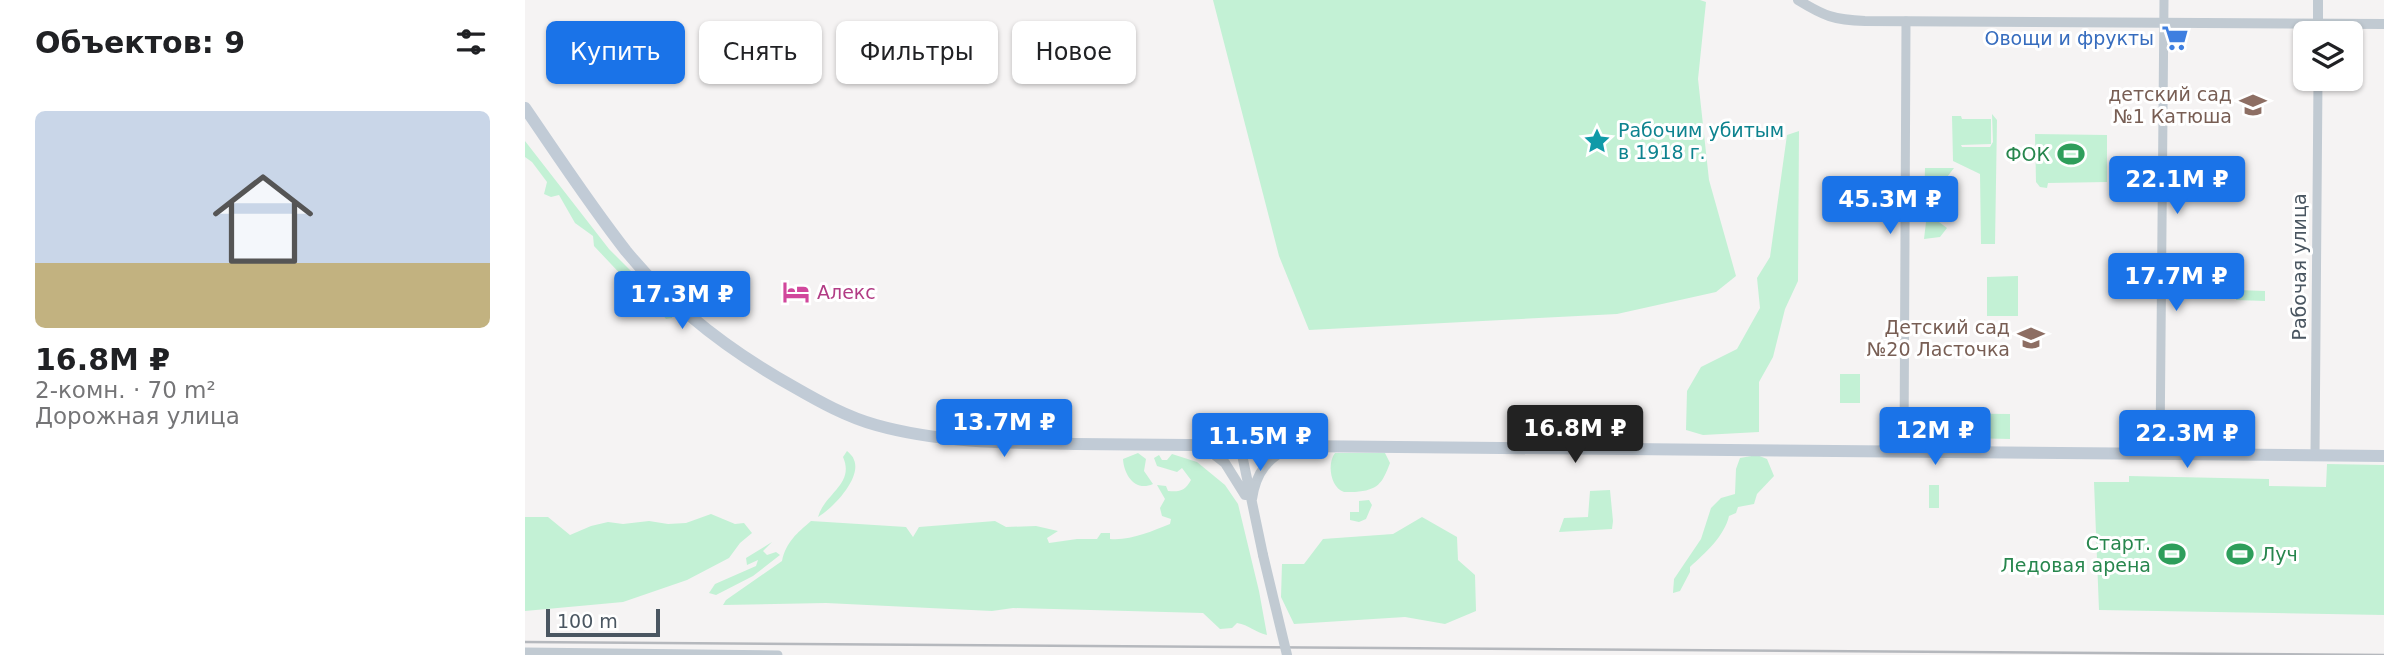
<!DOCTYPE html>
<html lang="ru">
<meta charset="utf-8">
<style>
:root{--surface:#fff;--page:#f2f2f2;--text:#202124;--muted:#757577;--line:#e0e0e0;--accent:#1a73e8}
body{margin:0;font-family:"DejaVu Sans",sans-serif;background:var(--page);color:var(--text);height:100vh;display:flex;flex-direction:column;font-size:26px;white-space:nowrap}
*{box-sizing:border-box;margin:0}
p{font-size:23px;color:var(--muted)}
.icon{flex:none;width:38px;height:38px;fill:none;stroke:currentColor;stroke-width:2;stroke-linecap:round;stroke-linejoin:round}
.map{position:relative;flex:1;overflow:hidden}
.sheet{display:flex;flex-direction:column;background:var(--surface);width:525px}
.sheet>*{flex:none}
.top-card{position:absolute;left:21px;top:21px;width:665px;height:63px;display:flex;gap:14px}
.buttons{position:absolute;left:1768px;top:21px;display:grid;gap:14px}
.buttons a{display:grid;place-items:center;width:70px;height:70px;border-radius:10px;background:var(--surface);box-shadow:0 2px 5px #0004;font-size:35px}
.scale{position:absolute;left:21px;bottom:18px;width:114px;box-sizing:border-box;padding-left:7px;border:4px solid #4a5661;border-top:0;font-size:19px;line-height:24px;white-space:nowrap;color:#4a5661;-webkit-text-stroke:5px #fff;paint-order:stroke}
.price{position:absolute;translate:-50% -60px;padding:0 16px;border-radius:7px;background:var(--accent);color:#fff;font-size:23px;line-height:46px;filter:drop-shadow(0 2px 4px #0008)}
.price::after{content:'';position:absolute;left:50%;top:42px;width:21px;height:16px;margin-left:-10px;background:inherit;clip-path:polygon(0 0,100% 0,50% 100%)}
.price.on{background:#222;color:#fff}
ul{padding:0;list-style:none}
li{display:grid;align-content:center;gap:14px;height:371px;padding:0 35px}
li+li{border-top:2px solid var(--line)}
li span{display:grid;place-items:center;height:217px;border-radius:10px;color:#555}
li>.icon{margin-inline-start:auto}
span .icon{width:126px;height:126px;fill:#fffc;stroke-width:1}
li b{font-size:30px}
h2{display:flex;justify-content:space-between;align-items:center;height:84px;padding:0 35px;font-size:30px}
.tag{padding:0 24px;border-radius:10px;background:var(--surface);box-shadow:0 2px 5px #0004;font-size:24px;line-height:63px}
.tag.on{background:var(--accent);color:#fff}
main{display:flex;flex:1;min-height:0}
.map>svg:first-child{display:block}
</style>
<main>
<section class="sheet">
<h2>Объектов: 9<svg class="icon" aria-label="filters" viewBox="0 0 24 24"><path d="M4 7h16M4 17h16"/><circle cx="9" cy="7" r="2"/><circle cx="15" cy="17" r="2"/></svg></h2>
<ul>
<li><span style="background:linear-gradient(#c9d6e8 70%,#c2b280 0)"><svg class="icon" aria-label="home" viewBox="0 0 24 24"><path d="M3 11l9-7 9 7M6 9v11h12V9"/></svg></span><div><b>16.8M ₽</b><p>2-комн. · 70 m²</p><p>Дорожная улица</p></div></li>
</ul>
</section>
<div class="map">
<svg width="1859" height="655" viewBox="0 0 1859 655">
<rect width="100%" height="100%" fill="#f5f3f3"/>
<!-- green -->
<path fill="#c3f1d5" d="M 688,0 L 1175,0 L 1181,2 L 1173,79 L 1184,180 L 1211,276 L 1191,292 L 1092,314 L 784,330 L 754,256 Z
M 1467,114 L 1472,120 L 1470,244 L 1456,244 L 1455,174 L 1428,161 L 1427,116 L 1436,116 L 1437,119 L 1466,119 L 1466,144 L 1436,145 L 1437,147 L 1465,147 L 1468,142 Z
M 1274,131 L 1273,281 L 1260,309 L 1248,357 L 1234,382 L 1234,432 L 1178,435 L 1161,430 L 1162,391 L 1176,367 L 1212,349 L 1235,308 L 1232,278 L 1245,257 L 1262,135 Z
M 1510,134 L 1582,135 L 1582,182 L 1523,183 L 1522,188 L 1515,187 L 1511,182 Z
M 0,141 L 84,249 L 148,313 L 147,318 L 141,319 L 125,300 L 117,300 L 107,292 L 102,281 L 69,246 L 68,236 L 50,223 L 34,195 L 26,197 L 19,194 L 22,182 L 7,162 L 0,157 Z
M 1400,168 L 1429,168 L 1399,207 Z
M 1410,208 L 1414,222 L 1422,228 L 1415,237 L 1399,239 L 1401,222 L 1399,214 Z
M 1493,276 L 1493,316 L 1462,316 L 1462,277 Z
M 1712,290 L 1740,291 L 1740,301 L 1711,300 Z
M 1315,374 L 1335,374 L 1335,403 L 1315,403 Z
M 1396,413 L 1485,414 L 1485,439 L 1396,437 Z
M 322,451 C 325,454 328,456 329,460 C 337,478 307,509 293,517 C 300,493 330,484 318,457 Z
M 613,453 L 621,459 L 619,471 L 628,484 C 610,492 599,475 598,459 Z
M 810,453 L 860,453 L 865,463 C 857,484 853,490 830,492 C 828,492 821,492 819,492 C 805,487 802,463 810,453 Z
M 647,454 L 672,462 L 700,485 L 713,504 L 734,591 L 742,635 C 730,632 724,625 712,623 L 707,628 L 695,629 L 678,613 L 488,608 L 467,611 L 301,603 L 198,605 L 201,600 L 257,561 C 261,542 272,533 286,521 L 381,527 L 388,537 L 394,527 L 470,521 L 481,527 L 511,526 L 533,531 L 522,538 L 524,543 L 552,539 L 572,539 L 576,533 L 585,533 L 585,539 C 605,541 627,531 645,524 L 646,519 L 637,516 L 635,508 L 640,499 L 632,485 L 641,486 L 643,491 C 655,492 660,491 666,480 L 657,468 L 652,472 L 632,466 L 629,458 L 634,455 L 637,460 L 642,460 Z
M 1232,455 L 1242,459 L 1249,476 L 1232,494 L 1229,504 L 1213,507 L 1211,513 L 1204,516 C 1199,537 1180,553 1165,567 L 1165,572 L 1155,591 L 1148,593 L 1149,579 L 1176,539 L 1186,508 L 1196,498 L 1210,494 L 1211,469 L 1215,458 Z
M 1802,464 L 1859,465 L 1859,615 L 1574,610 L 1569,482 L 1604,482 L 1604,476 L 1744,479 L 1744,486 L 1801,487 Z
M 1404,485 L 1414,485 L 1414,508 L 1404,508 Z
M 1085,490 L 1088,521 L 1087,529 L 1034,532 L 1039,518 L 1063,517 L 1065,491 Z
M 844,500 L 847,505 L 841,519 L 834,522 L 825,520 L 825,512 L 834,512 L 834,501 Z
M 186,514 L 210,524 L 219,523 L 227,533 L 215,543 L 204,558 L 162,580 L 98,602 L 0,611 L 0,517 L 23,517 L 45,535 L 66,526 L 83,522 L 98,524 L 124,521 L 143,524 L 161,523 Z
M 897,517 L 932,537 L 933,560 L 950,575 L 951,611 L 920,624 L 880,617 L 769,624 L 756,597 L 757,564 L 779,564 L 798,539 L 868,534 Z
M 247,542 L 238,551 L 242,555 L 251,552 L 255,555 L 228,576 L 191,595 L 184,593 L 190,584 L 231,566 L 233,560 L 222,565 L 221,558 Z"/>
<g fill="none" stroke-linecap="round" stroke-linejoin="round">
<!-- minor -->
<path stroke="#c1cad2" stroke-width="9" d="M 1379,451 L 1381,21
M 1635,453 L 1639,0
M 1790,456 L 1793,79
M 0,652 L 253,655"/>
<!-- tertiary -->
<path stroke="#c1cad2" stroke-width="10" d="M 1273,0 C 1299,16 1309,20 1340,21 L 1859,24
M 1793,24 L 1793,0
M 677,445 L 700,463 L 720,495
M 715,445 L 738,555
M 727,499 C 731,472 743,457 768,446"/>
<!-- secondary -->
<path stroke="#c1cbd6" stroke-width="12" d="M 0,108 C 33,156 65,205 101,251 C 147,307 206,352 269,387 C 295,402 322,417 351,425 C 415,443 485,443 551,444 L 1859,456"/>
<!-- rail -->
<path stroke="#b5b8bd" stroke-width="2.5" d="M 0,642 L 1859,655"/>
<!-- tertiary-bridge -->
<path stroke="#c1cad2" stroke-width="10" d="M 738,555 L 762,655"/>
</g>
<!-- icons -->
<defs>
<g id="supermarket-bare" transform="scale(2.1)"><path d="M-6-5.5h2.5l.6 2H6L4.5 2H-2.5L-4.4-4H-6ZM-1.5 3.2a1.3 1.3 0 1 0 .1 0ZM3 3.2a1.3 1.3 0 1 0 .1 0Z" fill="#3f7fe0" stroke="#fff" stroke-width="2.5" paint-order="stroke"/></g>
<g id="school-bare" transform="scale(2.1)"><path d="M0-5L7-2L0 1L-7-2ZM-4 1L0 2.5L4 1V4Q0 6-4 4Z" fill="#8d6e63" stroke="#fff" stroke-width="2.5" paint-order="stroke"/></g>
<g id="sight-bare" transform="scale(2.1)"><path d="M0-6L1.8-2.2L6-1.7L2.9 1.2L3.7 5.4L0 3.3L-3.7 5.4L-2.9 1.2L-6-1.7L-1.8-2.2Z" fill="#0f9aa8" stroke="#fff" stroke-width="2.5" paint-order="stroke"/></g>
<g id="stadium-bare" transform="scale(2.1)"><path d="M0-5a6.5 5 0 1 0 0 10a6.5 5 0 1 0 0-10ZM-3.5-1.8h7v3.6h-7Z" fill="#2e9e5b" stroke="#fff" stroke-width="2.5" paint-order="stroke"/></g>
<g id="hotel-bare" transform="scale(2.1)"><path d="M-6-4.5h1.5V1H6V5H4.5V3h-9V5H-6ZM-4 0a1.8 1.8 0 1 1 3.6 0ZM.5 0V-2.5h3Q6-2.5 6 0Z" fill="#d1479c" stroke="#fff" stroke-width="2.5" paint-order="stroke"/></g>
</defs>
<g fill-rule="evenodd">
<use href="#supermarket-bare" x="1650" y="38"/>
<use href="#school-bare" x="1728" y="105"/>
<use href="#sight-bare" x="1072" y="141"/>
<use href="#stadium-bare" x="1546" y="154"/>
<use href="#hotel-bare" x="271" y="292"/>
<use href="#school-bare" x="1506" y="338"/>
<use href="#stadium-bare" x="1647" y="554"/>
<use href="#stadium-bare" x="1715" y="554"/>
</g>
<g text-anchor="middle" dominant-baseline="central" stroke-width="6" stroke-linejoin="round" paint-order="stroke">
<!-- shop labels -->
<g font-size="19" fill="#366cbe" stroke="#fff" text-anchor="end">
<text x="1629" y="38">Овощи и фрукты</text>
</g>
<!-- education labels -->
<g font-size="19" fill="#785e54" stroke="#fff" text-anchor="end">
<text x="1707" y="94">детский сад<tspan x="1707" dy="22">№1 Катюша</tspan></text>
<text x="1485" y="327">Детский сад<tspan x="1485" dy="22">№20 Ласточка</tspan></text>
</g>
<!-- culture labels -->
<g font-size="19" fill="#0d838f" stroke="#fff" text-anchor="start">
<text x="1093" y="130">Рабочим убитым<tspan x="1093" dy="22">в 1918 г.</tspan></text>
</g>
<!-- leisure labels -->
<g font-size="19" fill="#27864d" stroke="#fff" text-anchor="end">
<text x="1525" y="154">ФОК</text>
<text x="1626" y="543">Старт.<tspan x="1626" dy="22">Ледовая арена</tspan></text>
<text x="1736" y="554" text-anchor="start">Луч</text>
</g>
<!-- street labels -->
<g font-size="19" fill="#4a5661" stroke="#fff">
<text transform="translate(1774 267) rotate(-90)">Рабочая улица</text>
</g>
<!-- hotel labels -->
<g font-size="19" fill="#b23c85" stroke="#fff" text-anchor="start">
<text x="292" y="292">Алекс</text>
</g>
</g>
</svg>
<div class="buttons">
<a><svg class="icon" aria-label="layers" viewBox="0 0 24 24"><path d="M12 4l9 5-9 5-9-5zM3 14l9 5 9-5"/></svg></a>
</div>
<div class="scale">100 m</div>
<b class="price" style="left:1652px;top:216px">22.1M ₽</b>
<b class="price" style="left:1365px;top:236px">45.3M ₽</b>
<b class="price" style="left:1651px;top:313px">17.7M ₽</b>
<b class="price" style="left:157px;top:331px">17.3M ₽</b>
<b class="price" style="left:479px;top:459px">13.7M ₽</b>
<b class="price on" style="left:1050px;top:465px">16.8M ₽</b>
<b class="price" style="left:1410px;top:467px">12M ₽</b>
<b class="price" style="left:1662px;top:470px">22.3M ₽</b>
<b class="price" style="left:735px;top:473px">11.5M ₽</b>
<div class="top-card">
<a class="tag on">Купить</a>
<a class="tag">Снять</a>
<a class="tag">Фильтры</a>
<a class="tag">Новое</a>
</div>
</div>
</main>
